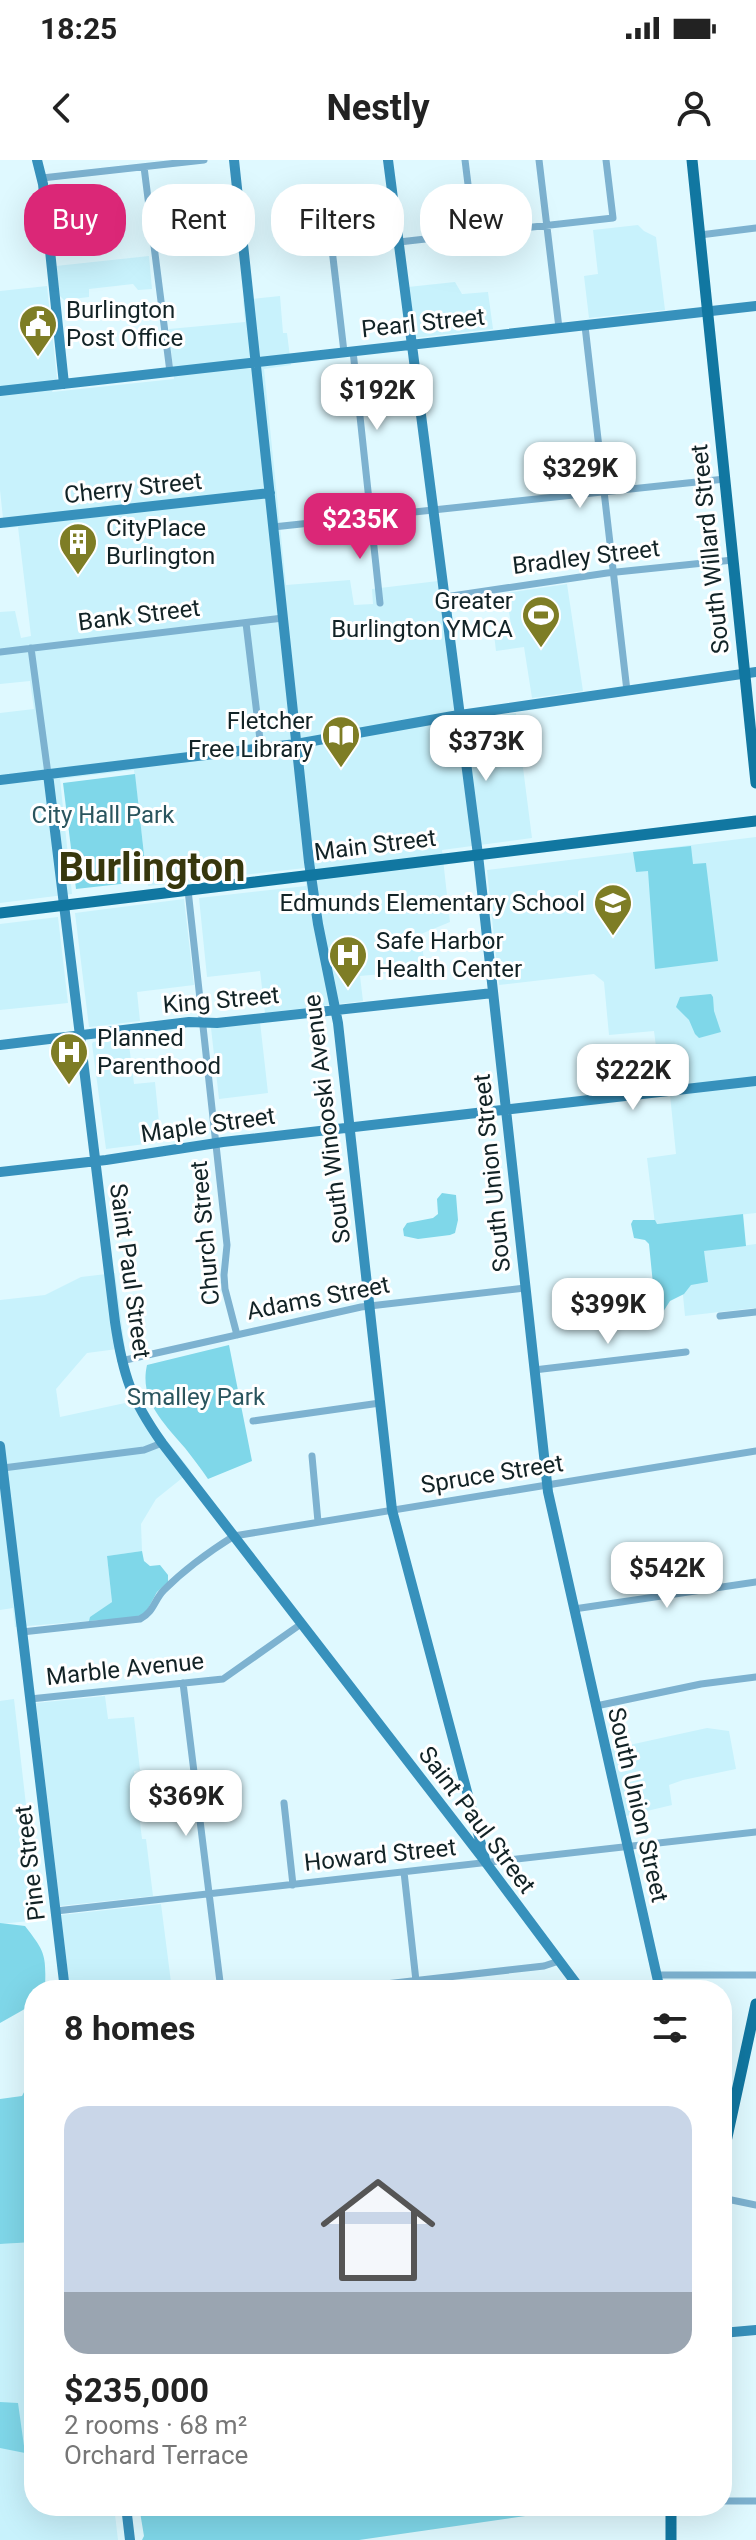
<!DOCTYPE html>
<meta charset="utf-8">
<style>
:root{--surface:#fff;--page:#f2f2f2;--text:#222;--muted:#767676;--accent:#db2777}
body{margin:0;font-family:Roboto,sans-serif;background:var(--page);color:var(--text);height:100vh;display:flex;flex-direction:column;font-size:30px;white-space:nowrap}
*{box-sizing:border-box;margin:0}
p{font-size:26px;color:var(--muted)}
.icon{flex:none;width:44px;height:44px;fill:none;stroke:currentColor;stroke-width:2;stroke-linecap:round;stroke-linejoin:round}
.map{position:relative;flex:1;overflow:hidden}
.details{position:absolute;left:24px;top:1820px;width:708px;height:536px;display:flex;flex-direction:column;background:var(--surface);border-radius:32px;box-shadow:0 8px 32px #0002}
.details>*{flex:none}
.top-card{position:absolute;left:24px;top:24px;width:708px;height:72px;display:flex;gap:16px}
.price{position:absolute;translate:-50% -68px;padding:0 18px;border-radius:16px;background:#fff;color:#222;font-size:26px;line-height:52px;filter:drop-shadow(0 2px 4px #0008)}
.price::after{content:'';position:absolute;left:50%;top:48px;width:24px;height:18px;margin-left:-12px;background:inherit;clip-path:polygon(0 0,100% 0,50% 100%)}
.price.selected{background:var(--accent);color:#fff}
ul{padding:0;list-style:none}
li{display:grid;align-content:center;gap:16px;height:424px;padding:0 40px}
li span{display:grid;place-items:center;height:248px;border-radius:24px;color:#555}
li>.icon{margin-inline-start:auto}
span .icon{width:144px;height:144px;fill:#fffc;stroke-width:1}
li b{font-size:34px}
h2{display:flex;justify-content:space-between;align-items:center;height:96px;padding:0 40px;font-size:34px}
.chip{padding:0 28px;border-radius:32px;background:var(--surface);box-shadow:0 8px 32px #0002;font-size:28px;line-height:72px}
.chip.selected{background:var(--accent);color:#fff}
.status{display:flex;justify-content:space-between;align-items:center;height:56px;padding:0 40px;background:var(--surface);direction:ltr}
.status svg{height:22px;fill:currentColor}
header{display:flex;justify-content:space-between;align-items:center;height:104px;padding:0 40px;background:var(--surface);font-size:36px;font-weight:700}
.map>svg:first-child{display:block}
</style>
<div class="status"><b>18:25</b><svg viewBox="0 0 49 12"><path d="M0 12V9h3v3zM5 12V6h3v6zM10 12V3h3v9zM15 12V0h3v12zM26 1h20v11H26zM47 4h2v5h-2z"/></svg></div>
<header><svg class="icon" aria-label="back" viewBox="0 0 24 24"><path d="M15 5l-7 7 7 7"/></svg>Nestly<svg class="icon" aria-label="person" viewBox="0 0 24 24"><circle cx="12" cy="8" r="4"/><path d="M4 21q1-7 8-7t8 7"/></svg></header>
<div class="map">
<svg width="756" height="2380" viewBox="0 0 756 2380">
<rect width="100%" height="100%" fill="#dff9ff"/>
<!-- built -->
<path fill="#c8f2fc" d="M 638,65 L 644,71 L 656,77 L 665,150 L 589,158 L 584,116 L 598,114 L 593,70 Z
M 149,96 L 152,129 L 138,130 L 133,124 L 89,129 L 89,137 L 64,140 L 60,136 L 56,106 Z
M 455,122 L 462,134 L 488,132 L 493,169 L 414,178 L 408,127 Z
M 47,126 L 57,218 L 52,232 L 174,219 L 169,169 L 245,162 L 243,140 L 280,136 L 283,173 L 287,173 L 291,205 L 264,209 L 286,425 L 350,420 L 354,445 L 373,444 L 372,429 L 438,421 L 465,560 L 516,553 L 532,678 L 442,690 L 450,762 L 421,774 L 425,810 L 360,816 L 363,841 L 265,853 L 260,811 L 207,817 L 199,738 L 306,726 L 305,708 L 148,726 L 134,610 L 60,619 L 72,734 L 0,743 L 0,553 L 34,549 L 30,521 L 0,524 L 0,452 L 15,451 L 21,478 L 31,476 L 18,367 L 4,368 L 0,330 L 0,131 Z
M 567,424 L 583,531 L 532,538 L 524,487 L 496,491 L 494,474 L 512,471 L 506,433 Z
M 756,677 L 756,1053 L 655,1064 L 647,998 L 676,994 L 669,925 L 661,926 L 654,871 L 609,875 L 604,822 L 594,814 L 499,825 L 487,710 Z
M 184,739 L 194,825 L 137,832 L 140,861 L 89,867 L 75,753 Z
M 58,757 L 68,843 L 0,850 L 0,764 Z
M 260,862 L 268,933 L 219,939 L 211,868 Z
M 128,877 L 134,924 L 155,922 L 161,982 L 106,989 L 92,884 L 93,882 Z
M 756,1084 L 756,1157 L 754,1148 L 685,1156 L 682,1125 L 703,1091 Z
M 115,1113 L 125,1188 L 87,1193 L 56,1229 L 60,1257 L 139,1240 L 148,1257 L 191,1311 L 156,1339 L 141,1364 L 142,1391 L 107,1396 L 112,1442 L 91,1457 L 89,1461 L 15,1467 L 13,1448 L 0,1450 L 0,1140 L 45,1135 L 81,1117 Z
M 105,1536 L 108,1559 L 134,1557 L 140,1610 L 134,1611 L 142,1679 L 146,1679 L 153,1736 L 60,1746 L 36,1543 Z
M 14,1539 L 39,1760 L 0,1764 L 0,1541 Z
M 707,1568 L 729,1571 L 736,1609 L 683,1620 L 669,1625 L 672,1645 L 626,1656 L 611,1589 Z
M 161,1744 L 172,1830 L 70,1830 L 61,1755 Z
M 34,2082 L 34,2346 L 114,2346 L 118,2380 L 0,2380 L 0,2084 Z"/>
<!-- green -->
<path fill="#7fd7e9" d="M 135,614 L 147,721 L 76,729 L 63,623 Z
M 691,686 L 693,704 L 706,703 L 718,801 L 655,809 L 648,711 L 636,712 L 633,692 Z
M 711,834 L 713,837 L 714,851 L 721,872 L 699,878 L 695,874 L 689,860 L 676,847 L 680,837 Z
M 442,1033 L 456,1035 L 458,1060 L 455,1073 L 450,1075 L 418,1079 L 404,1076 L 403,1069 L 407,1063 L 433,1058 L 438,1054 L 437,1039 Z
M 743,1054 L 746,1086 L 704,1091 L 708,1122 L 691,1125 L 684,1134 L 670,1141 L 661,1155 L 612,1160 L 608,1157 L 607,1147 L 611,1142 L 649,1140 L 654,1134 L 649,1084 L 645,1080 L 634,1078 L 631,1064 L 633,1060 L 655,1060 L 657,1064 Z
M 229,1185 L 252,1301 L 208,1319 C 201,1309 193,1298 185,1288 C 164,1263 139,1240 147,1205 Z
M 142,1391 L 144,1401 L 150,1406 L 160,1405 L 168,1415 L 168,1422 L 157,1432 L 145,1454 L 134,1458 L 89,1461 L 90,1457 L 112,1442 L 107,1396 Z
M 0,1763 L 25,1766 C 46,1793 46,1795 45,1830 L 34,1830 L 34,1841 L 23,1850 L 0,1863 Z
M 34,1913 L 34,2082 L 0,2084 L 0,1939 L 22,1936 Z
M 0,2242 L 18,2243 L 25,2293 L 0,2288 Z
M 139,2346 L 616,2346 L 574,2349 L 359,2380 L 142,2380 L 144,2376 Z"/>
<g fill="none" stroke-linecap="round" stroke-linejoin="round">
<!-- street -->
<path stroke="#7db2d0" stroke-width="7" d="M 465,0 L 474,73
M 539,0 L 559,168
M 144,7 L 170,212
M 42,18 L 204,0
M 330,72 L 344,192
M 700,75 L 756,68
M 399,82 L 613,58 L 606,0
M 585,166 L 627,531
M 353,191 L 380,443
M 273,367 L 725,319
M 445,437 L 607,413 L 733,400
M 246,463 L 261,588
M 31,488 L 48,614
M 0,492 L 283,458
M 188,730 L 227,1085 L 224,1115 L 225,1129 L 237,1175
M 720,1156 L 756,1152
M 121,1201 L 361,1147 L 525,1128
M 534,1210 L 686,1192
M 253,1261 L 380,1243
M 312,1296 L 318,1362
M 3,1308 L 144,1290 L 162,1283
M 574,1449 L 756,1422
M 22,1472 L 140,1459 C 154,1452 154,1440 164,1430 C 184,1410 210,1391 234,1376 L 756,1291
M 183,1523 L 221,1830
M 30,1539 L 223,1519 L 301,1464
M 596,1546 L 701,1524 L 756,1517
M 284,1643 L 293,1725
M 404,1712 L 417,1830
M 56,1751 L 756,1672
M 657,1815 L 756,1815
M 333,1830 L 544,1806 L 559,1801
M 722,2038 L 756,2045
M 722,2341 L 756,2341"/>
<!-- secondary -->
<path stroke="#3791bc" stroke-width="10" d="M 37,0 L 43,24 L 64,224
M 234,0 L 309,702 L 318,764 L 338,863 L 392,1350 L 486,1703
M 388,0 L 478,695 L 548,1332 L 660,1830
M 0,231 L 756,146
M 0,363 L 270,333
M 48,614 L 115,1162 C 123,1216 131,1239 162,1283 L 481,1696 L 581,1830
M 0,620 L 296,584 L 453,556 L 756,512
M 0,885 L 189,862 L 217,863 L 493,833
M 0,1012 L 106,1000 L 223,982 L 756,921
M 0,1286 L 65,1830
M 722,2173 L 756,2170
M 126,2346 L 130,2380"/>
<!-- primary -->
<path stroke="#1177a1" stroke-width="11" d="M 692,0 L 756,623
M 0,753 L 756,661
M 722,2000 L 756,1844
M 671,2380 L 671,2346"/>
</g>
<!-- icons -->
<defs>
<g id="civic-pin" transform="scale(2)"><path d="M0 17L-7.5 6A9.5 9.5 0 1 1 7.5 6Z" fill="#7e7d25" stroke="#fff"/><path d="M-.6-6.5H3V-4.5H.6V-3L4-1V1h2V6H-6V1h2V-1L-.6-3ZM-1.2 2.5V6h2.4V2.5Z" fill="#fff"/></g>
<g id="building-pin" transform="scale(2)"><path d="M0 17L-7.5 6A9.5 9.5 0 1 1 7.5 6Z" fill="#7e7d25" stroke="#fff"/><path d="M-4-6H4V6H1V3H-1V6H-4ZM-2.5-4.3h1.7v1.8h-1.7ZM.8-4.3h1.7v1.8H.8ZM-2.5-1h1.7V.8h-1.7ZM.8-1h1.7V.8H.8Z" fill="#fff"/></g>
<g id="stadium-pin" transform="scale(2)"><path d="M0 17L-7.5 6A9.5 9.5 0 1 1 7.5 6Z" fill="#7e7d25" stroke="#fff"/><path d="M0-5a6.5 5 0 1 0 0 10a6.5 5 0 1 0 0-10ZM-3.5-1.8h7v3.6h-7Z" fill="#fff"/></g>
<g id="library-pin" transform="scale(2)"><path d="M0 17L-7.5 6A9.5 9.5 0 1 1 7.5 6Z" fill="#7e7d25" stroke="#fff"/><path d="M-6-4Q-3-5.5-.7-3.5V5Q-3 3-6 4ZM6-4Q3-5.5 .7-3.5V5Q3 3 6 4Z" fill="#fff"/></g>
<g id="school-pin" transform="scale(2)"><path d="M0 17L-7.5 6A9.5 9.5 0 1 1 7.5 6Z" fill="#7e7d25" stroke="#fff"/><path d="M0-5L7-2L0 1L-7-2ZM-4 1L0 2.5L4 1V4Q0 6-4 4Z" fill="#fff"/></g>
<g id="hospital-pin" transform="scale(2)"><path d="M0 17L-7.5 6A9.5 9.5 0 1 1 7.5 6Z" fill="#7e7d25" stroke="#fff"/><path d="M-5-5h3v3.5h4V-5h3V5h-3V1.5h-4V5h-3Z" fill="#fff"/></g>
</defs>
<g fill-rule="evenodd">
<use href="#civic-pin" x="38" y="164"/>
<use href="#building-pin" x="78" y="382"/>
<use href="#stadium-pin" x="541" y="455"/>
<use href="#library-pin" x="341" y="575"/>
<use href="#school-pin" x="613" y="743"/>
<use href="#hospital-pin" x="348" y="795"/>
<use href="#hospital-pin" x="69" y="892"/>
</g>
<g text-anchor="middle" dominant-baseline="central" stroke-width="6" stroke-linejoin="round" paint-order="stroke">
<!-- poi labels -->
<g font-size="24" fill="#122326" stroke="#fff" text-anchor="start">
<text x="66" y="150">Burlington<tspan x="66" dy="28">Post Office</tspan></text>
<text x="106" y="368">CityPlace<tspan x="106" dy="28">Burlington</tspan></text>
<text x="513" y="441" text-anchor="end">Greater<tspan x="513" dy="28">Burlington YMCA</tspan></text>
<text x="313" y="561" text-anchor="end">Fletcher<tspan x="313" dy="28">Free Library</tspan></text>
<text x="585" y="743" text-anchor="end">Edmunds Elementary School</text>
<text x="376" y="781">Safe Harbor<tspan x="376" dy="28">Health Center</tspan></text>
<text x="97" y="878">Planned<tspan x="97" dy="28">Parenthood</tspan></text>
</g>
<!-- street labels -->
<g font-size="24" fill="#122326" stroke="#fff">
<text transform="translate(423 163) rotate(-6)">Pearl Street</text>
<text transform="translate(133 328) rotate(-6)">Cherry Street</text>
<text transform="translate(710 389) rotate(-96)">South Willard Street</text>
<text transform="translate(586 397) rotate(-7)">Bradley Street</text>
<text transform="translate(139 455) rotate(-7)">Bank Street</text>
<text transform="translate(375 685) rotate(-7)">Main Street</text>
<text transform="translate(221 840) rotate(-5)">King Street</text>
<text transform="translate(327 959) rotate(-97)">South Winooski Avenue</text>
<text transform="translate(208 965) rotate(-8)">Maple Street</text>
<text transform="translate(492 1013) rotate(-96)">South Union Street</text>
<text transform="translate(205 1073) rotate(-95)">Church Street</text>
<text transform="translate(130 1111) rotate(82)">Saint Paul Street</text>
<text transform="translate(318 1138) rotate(-11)">Adams Street</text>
<text transform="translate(492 1314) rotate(-9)">Spruce Street</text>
<text transform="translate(125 1509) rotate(-6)">Marble Avenue</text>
<text transform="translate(638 1645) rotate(77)">South Union Street</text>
<text transform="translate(477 1660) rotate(53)">Saint Paul Street</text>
<text transform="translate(380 1695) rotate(-6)">Howard Street</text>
<text transform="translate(30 1703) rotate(-97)">Pine Street</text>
</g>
<!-- park labels -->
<g font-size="24" fill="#2a555e" stroke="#fff">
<text x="103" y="655">City Hall Park</text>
<text x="196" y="1237">Smalley Park</text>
</g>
<!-- town labels -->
<g font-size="40" font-weight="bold" fill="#37370d" stroke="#fff">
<text x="152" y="707">Burlington</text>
</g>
</g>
</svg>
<b class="price" style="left:377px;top:272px">$192K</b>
<b class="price" style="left:580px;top:350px">$329K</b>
<b class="price selected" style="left:360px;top:401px">$235K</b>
<b class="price" style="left:486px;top:623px">$373K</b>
<b class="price" style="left:633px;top:952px">$222K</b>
<b class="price" style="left:608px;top:1186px">$399K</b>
<b class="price" style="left:667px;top:1450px">$542K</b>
<b class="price" style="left:186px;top:1678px">$369K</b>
<div class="top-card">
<a class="chip selected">Buy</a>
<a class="chip">Rent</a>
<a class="chip">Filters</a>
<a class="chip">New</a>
</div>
<section class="details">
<h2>8 homes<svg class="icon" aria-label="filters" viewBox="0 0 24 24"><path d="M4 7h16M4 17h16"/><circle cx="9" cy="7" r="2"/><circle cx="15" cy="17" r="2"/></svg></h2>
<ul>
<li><span style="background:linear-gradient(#c9d6e8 75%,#9aa5b1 0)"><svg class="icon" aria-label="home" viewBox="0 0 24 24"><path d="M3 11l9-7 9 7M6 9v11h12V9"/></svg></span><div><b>$235,000</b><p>2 rooms · 68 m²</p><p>Orchard Terrace</p></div></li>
</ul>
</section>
</div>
